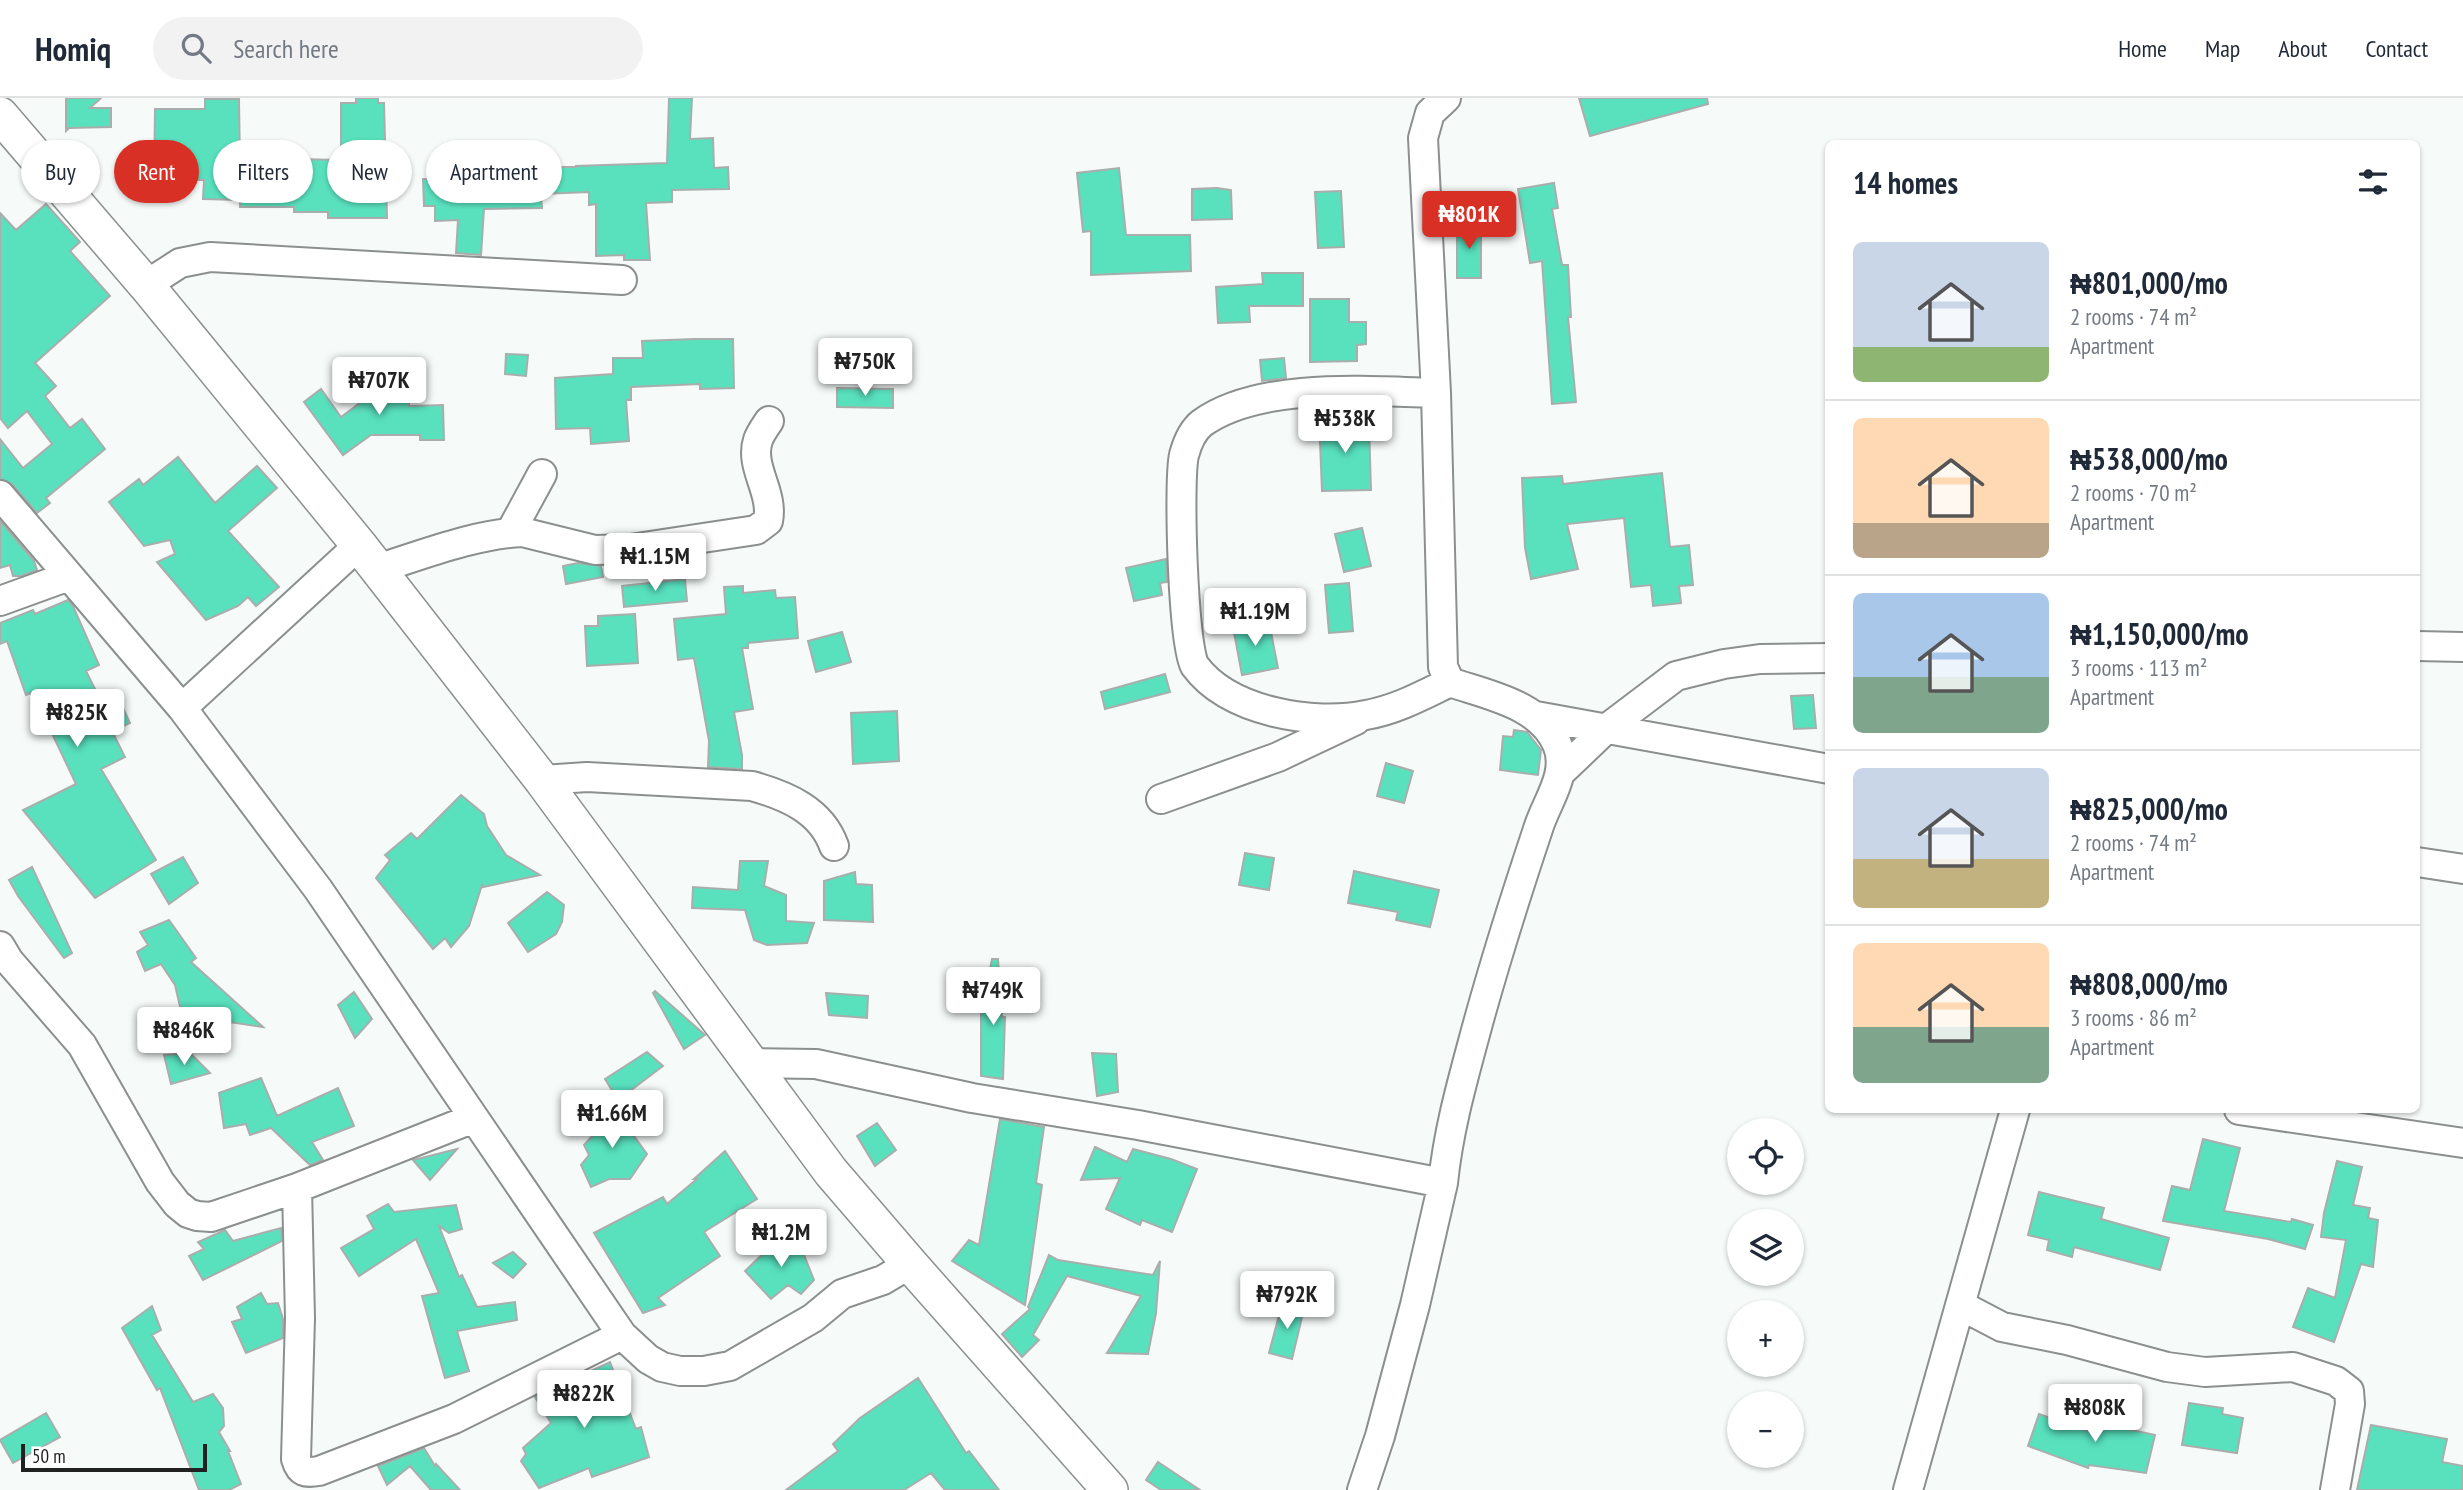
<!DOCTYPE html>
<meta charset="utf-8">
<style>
:root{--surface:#fff;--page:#f2f2f3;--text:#1f2937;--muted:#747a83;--line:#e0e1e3;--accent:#d93025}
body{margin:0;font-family:"PT Sans Narrow",sans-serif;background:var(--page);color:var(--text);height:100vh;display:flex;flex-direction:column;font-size:26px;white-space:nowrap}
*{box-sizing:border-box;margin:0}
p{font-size:23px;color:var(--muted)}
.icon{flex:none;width:38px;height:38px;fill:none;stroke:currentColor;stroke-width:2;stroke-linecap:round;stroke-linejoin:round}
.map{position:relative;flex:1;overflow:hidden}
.drawer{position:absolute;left:1825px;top:42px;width:595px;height:973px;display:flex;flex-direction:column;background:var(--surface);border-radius:10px;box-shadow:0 2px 5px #0004}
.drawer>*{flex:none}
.banner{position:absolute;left:21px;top:42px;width:665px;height:63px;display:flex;gap:14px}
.tools{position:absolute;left:1727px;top:1020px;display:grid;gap:14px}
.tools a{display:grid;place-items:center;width:77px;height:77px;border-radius:50%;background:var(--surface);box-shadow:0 2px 5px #0004;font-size:35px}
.scale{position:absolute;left:21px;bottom:18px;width:186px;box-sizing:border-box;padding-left:7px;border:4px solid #202121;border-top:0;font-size:19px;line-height:24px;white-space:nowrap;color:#202121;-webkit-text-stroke:5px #fff;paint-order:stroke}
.price{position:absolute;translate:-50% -60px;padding:0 16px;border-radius:7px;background:#fff;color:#222;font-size:23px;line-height:46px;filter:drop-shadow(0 2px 4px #0008)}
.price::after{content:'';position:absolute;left:50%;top:42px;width:21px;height:16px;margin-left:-10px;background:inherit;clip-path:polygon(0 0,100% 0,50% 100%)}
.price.selected{background:var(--accent);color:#fff}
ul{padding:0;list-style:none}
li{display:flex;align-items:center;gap:21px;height:175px;padding:0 28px}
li+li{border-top:2px solid var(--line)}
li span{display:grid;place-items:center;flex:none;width:196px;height:140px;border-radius:10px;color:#555}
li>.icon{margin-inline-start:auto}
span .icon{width:84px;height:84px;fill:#fffc;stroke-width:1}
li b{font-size:30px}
h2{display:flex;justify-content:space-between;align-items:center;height:84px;padding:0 28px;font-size:30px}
.tag{padding:0 24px;border-radius:32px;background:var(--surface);box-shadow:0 2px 5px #0004;font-size:24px;line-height:63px}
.tag.selected{background:var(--accent);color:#fff}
header{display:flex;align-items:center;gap:42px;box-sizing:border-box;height:98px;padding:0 35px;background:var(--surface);border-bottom:2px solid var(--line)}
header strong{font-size:33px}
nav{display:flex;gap:38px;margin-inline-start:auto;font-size:24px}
.search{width:490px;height:63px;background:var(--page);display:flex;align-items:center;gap:18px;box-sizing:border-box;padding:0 24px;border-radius:38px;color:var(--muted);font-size:26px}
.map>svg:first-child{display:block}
</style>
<header>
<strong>Homiq</strong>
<div class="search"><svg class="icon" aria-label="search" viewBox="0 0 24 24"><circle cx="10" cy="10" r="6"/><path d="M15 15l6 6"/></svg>Search here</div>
<nav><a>Home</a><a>Map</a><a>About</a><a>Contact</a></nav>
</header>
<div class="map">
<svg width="2463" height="1392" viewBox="0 0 2463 1392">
<rect width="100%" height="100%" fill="#f6fbfa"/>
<!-- building -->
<path fill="#59e1be" stroke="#a9aeac" stroke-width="2" d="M 66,0 L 101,0 L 90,10 L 111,10 L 111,29 L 69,30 L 66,33 Z
M 356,0 L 378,0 L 378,5 L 384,5 L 387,120 L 328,120 L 328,114 L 294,114 L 294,109 L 240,109 L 240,102 L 203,101 L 204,82 L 154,81 L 155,11 L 205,11 L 205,1 L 239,1 L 240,67 L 295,67 L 295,61 L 341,62 L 341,5 L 356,5 Z
M 669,0 L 692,0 L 690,41 L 713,40 L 714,70 L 728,69 L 729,91 L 672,92 L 672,104 L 646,105 L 650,162 L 624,162 L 624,157 L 596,158 L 596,106 L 589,107 L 589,94 L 541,96 L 542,110 L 484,111 L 481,157 L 456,155 L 458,122 L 435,123 L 435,108 L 424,108 L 423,81 L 434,81 L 434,69 L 576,69 L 576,68 L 667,65 Z
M 1579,0 L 1707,0 L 1708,6 L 1590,38 Z
M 1119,70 L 1126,137 L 1190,137 L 1191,173 L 1091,177 L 1091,133 L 1083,134 L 1077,75 Z
M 1554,85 L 1558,110 L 1552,111 L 1562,167 L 1568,167 L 1571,219 L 1568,219 L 1576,304 L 1552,306 L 1542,163 L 1530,165 L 1518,91 Z
M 1217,90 L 1231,92 L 1232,121 L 1192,122 L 1192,91 Z
M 1341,93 L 1344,149 L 1318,150 L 1315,94 Z
M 46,106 L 80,144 L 70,153 L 110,198 L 35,265 L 56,288 L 45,298 L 70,330 L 82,321 L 105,351 L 46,400 L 50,405 L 37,415 L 12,386 L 0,381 L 0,341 L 23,370 L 52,346 L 27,313 L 8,330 L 0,320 L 0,115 L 16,132 Z
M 1457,126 L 1481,126 L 1481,180 L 1457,180 Z
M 1262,175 L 1303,175 L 1303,208 L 1249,208 L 1250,224 L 1218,225 L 1216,189 L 1263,186 Z
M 1310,201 L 1349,201 L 1349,224 L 1366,224 L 1366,246 L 1357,247 L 1357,263 L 1310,264 Z
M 694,241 L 733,241 L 734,290 L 700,291 L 700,286 L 631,289 L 631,302 L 626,302 L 629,343 L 591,346 L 590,330 L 556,331 L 555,280 L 613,276 L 613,260 L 643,260 L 642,243 Z
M 506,256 L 528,257 L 526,278 L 505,276 Z
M 1284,260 L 1286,280 L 1262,283 L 1260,262 Z
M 390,274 L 409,274 L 409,308 L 443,307 L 444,342 L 420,342 L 420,337 L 371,337 L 343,357 L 304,304 L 321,291 L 341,319 L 361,304 L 391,304 Z
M 837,290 L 893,291 L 893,310 L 837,309 Z
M 1353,319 L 1353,327 L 1369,326 L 1371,392 L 1322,393 L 1319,320 Z
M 178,359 L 215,405 L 257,368 L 277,390 L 228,433 L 279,489 L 256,508 L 248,499 L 238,508 L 206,522 L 157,464 L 175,456 L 170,442 L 144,448 L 109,404 L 139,381 L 143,387 Z
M 1662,375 L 1670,449 L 1689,447 L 1693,487 L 1679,488 L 1681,505 L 1653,508 L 1651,487 L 1631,489 L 1624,420 L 1567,426 L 1578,471 L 1531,481 L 1525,450 L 1522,380 L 1562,378 L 1563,386 Z
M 0,423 L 34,463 L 37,472 L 21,478 L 13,478 L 10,467 L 0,470 Z
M 1362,430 L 1371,468 L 1344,474 L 1335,436 Z
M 1166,461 L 1167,484 L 1160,485 L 1162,497 L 1134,503 L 1126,470 Z
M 578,465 L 601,468 L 603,479 L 566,486 L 563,468 Z
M 685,481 L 687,503 L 624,509 L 622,488 Z
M 1349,485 L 1353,533 L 1329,535 L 1325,487 Z
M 743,488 L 743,495 L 775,492 L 776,500 L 795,499 L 798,540 L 748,545 L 748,550 L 742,550 L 753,611 L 734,614 L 742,657 L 742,671 L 708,669 L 709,643 L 694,560 L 678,562 L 674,521 L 726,516 L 724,489 Z
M 68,502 L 73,508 L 99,567 L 86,573 L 103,607 L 118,599 L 130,625 L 112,633 L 125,659 L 101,671 L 156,762 L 95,800 L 23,712 L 76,686 L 48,627 L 30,595 L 26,597 L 7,543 L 0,546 L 0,525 L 33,512 L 35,516 Z
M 635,516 L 638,565 L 587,568 L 585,528 L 598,528 L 598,518 Z
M 1269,524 L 1278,570 L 1242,577 L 1233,529 Z
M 842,534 L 851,564 L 816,574 L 808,543 Z
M 1165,576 L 1170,594 L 1105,611 L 1101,594 Z
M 1813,597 L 1816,630 L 1794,631 L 1791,598 Z
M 897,613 L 899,663 L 853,666 L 851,615 Z
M 1514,632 L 1527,634 L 1541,652 L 1538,677 L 1500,672 L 1503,638 L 1513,639 Z
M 1386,665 L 1413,673 L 1404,705 L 1377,698 Z
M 461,697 L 484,716 L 487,728 L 506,757 L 540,777 L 483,789 L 482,787 L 469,828 L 451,849 L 445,840 L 433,851 L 376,780 L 390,762 L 385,757 L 411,735 L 417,741 Z
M 1245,755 L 1274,760 L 1269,792 L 1239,787 Z
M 183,759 L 198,785 L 169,806 L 151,776 Z
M 740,763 L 768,763 L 764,788 L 786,797 L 786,823 L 814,825 L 807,845 L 767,847 L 754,842 L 745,812 L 692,810 L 693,789 L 738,792 Z
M 32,769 L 72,855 L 64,860 L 18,798 L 9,782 Z
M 1354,773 L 1439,792 L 1430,829 L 1396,822 L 1398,814 L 1348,805 Z
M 855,774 L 856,786 L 872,787 L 873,824 L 824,822 L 824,783 Z
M 547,794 L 564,807 L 562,824 L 556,836 L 528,854 L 508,825 Z
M 169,822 L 196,860 L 191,864 L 263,929 L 182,917 L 175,887 L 161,866 L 145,873 L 137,854 L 148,847 L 140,834 Z
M 992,861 L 998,861 L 1002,919 L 1005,919 L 1003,981 L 981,978 L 981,916 Z
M 655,893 L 705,937 L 684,951 L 653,895 Z
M 354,894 L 372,921 L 355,940 L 338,907 Z
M 826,895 L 868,898 L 867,920 L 829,917 Z
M 647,954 L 663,968 L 618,1002 L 605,981 Z
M 190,955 L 210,975 L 171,986 L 164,957 Z
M 1092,955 L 1116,956 L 1118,994 L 1097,998 Z
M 261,980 L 277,1018 L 338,990 L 354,1028 L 312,1044 L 323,1062 L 310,1067 L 271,1030 L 250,1037 L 246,1026 L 224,1030 L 219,995 Z
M 613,1009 L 647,1056 L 630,1081 L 609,1081 L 591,1089 L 581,1067 L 589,1057 L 584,1047 L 594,1036 L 590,1026 Z
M 1000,1021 L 1044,1029 L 1036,1085 L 1042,1087 L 1025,1207 L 952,1163 L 969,1142 L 979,1147 Z
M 877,1025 L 896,1052 L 875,1068 L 857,1038 Z
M 2203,1041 L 2240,1050 L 2224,1113 L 2291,1124 L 2292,1121 L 2313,1127 L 2305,1151 L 2268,1141 L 2163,1123 L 2172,1088 L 2190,1092 Z
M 1095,1049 L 1127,1064 L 1133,1051 L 1171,1061 L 1197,1071 L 1172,1134 L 1142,1122 L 1140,1127 L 1106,1111 L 1120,1080 L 1081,1082 Z
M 457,1051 L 430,1082 L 413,1062 Z
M 725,1053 L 757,1101 L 704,1134 L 720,1158 L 658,1200 L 665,1207 L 643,1215 L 594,1135 L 663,1099 L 667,1106 L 697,1081 L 694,1081 Z
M 2337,1063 L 2362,1069 L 2353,1107 L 2370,1110 L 2368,1120 L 2378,1122 L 2373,1169 L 2361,1166 L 2334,1244 L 2293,1229 L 2308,1190 L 2335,1200 L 2346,1142 L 2321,1139 L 2324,1115 Z
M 2039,1094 L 2104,1110 L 2101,1121 L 2169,1140 L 2160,1172 L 2074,1149 L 2072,1159 L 2047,1152 L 2049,1142 L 2028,1137 Z
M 388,1106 L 394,1114 L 456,1107 L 462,1131 L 449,1135 L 439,1128 L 459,1179 L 462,1177 L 477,1209 L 515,1204 L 517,1222 L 457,1233 L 469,1273 L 445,1280 L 422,1198 L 439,1195 L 416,1141 L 359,1178 L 341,1150 L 374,1131 L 367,1118 Z
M 281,1130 L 282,1143 L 203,1182 L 189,1158 L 204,1151 L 198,1144 L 225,1132 L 233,1143 Z
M 781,1138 L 802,1152 L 814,1182 L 801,1196 L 788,1187 L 771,1201 L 745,1173 Z
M 513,1154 L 526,1166 L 513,1180 L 493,1165 Z
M 1049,1157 L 1058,1162 L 1153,1177 L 1160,1163 L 1156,1215 L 1148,1256 L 1107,1255 L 1141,1198 L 1067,1178 L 1033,1237 L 1039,1242 L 1022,1259 L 1002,1236 L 1030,1211 L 1028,1209 Z
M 261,1195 L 267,1206 L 278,1205 L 283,1221 L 283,1240 L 246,1255 L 232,1224 L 242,1221 L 237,1209 Z
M 1282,1206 L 1304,1211 L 1292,1261 L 1269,1255 Z
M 152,1208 L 161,1232 L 152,1237 L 193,1304 L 213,1296 L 223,1310 L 224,1328 L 219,1334 L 230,1353 L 228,1353 L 241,1386 L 229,1392 L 199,1392 L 160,1290 L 157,1292 L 122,1230 Z
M 610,1264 L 636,1331 L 641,1329 L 649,1359 L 592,1379 L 589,1370 L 539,1390 L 521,1363 L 526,1356 L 523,1350 L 551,1325 L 535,1299 Z
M 918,1280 L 966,1355 L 969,1353 L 999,1392 L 945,1392 L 931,1375 L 904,1392 L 786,1392 L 838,1353 L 833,1346 L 860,1320 Z
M 2189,1305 L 2223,1310 L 2222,1316 L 2243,1320 L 2237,1355 L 2182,1347 Z
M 46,1315 L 60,1339 L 13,1365 L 0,1342 Z
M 2039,1316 L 2094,1335 L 2098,1316 L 2124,1322 L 2123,1330 L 2155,1337 L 2146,1375 L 2089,1367 L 2088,1370 L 2028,1348 Z
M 2371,1327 L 2447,1341 L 2442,1364 L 2463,1368 L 2463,1392 L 2357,1392 Z
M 424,1350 L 435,1368 L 436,1366 L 460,1392 L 431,1392 L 410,1368 L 387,1387 L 378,1368 Z
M 1158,1364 L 1200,1392 L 1161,1392 L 1146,1382 Z"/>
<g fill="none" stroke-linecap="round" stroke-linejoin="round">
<!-- minor casing -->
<g stroke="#8b908e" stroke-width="32">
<path id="minor" d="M 146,187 L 180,165 L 210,159 L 622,182
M 1436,295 C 1368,293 1259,284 1202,325 C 1193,332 1187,346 1184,357 C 1178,383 1183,551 1195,568 C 1229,614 1314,628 1366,617 C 1396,612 1423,597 1450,584
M 0,397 L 182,610 L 318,791 L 622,1237 L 648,1261 L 662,1269 L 680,1273 L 704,1273 L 730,1268 L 813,1220 L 842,1196 L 883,1182 L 910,1166
M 510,435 L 542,376
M 377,471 C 422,457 475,436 522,434 L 595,452 L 630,451 L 756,432 L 768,423 C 774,394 749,369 758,342 C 760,336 765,329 769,323
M 0,503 L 69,478
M 2417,548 L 2463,549
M 182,610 L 359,447
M 1536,618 L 1829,671
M 1560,675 L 1606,631 L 1676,578 L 1724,566 L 1760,561 L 1829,560
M 542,682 L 587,679 L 752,688 C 787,698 821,712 834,748
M 1161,701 L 1278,659 L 1356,622
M 2417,764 L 2463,771
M 0,848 L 9,863 L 82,947 L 160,1084 L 177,1106 L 188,1115 L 197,1118 L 211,1119 L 297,1090 L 474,1020
M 749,965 L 816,966 L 972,1000 L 1138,1027 L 1443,1085 C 1448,1035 1461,988 1474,940 C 1493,869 1515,800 1538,731 C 1546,704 1570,675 1557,646 C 1540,606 1487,597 1450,584 L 1443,569 L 1436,295 L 1423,40 L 1430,15 L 1446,0
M 2239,1012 L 2463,1045
M 297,1090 L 300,1220 L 296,1361 C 300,1375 305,1375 319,1373 L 454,1321 L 622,1237
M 1960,1207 L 2002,1229 L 2067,1242 L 2167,1269 L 2205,1274 L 2293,1269 L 2336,1283 L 2349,1293 L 2350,1306 L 2335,1392
M 1362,1392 L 1380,1338 L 1415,1207 L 1443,1085
M 1908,1392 L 2015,1012"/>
</g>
<!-- tertiary casing -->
<g stroke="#8b908e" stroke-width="38">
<path id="tertiary" d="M 0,17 L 146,187 L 359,447 L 542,682 L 831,1074 L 910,1166 L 1110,1392"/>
</g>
<!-- minor -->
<use href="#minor" stroke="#fff" stroke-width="28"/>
<!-- tertiary -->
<use href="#tertiary" stroke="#fff" stroke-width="35"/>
</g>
</svg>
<div class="tools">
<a><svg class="icon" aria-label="locate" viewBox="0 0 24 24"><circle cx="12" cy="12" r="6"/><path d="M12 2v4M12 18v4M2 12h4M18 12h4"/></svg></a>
<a><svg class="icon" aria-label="layers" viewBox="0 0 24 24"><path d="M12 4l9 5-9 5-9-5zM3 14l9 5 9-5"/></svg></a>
<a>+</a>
<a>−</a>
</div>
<div class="scale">50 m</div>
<b class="price selected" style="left:1469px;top:153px">₦801K</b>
<b class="price" style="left:865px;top:300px">₦750K</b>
<b class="price" style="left:379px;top:319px">₦707K</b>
<b class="price" style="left:1345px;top:357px">₦538K</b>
<b class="price" style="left:655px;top:495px">₦1.15M</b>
<b class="price" style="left:1255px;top:550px">₦1.19M</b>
<b class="price" style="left:77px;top:651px">₦825K</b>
<b class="price" style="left:993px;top:929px">₦749K</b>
<b class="price" style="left:184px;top:969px">₦846K</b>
<b class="price" style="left:612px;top:1052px">₦1.66M</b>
<b class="price" style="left:781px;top:1171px">₦1.2M</b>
<b class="price" style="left:1287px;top:1233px">₦792K</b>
<b class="price" style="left:584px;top:1332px">₦822K</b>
<b class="price" style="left:2095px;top:1346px">₦808K</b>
<div class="banner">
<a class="tag">Buy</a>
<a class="tag selected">Rent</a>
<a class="tag">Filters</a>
<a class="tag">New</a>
<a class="tag">Apartment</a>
</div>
<section class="drawer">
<h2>14 homes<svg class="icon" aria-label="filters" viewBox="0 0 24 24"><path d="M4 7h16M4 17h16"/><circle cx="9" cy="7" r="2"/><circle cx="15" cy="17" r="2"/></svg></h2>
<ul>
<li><span style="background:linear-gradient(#c9d6e8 75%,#8fb573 0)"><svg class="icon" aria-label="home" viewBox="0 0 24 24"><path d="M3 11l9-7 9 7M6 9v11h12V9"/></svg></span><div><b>₦801,000/mo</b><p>2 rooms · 74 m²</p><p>Apartment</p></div></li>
<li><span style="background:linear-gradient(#ffd9b3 75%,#b9a48a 0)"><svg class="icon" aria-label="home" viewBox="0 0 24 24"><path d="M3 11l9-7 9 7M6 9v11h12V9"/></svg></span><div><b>₦538,000/mo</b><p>2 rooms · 70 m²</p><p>Apartment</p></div></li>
<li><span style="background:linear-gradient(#a9c7e8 60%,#7fa58c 0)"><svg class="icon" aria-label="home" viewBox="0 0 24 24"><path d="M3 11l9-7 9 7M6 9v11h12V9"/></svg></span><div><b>₦1,150,000/mo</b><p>3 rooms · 113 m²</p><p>Apartment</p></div></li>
<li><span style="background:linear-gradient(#c9d6e8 65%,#c2b280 0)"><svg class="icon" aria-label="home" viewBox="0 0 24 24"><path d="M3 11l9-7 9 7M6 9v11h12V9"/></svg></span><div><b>₦825,000/mo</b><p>2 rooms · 74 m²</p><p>Apartment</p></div></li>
<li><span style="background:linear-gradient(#ffd9b3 60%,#7fa58c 0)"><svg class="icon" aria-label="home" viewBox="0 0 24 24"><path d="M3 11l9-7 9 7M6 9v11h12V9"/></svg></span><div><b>₦808,000/mo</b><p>3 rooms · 86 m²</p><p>Apartment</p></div></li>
</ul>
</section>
</div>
